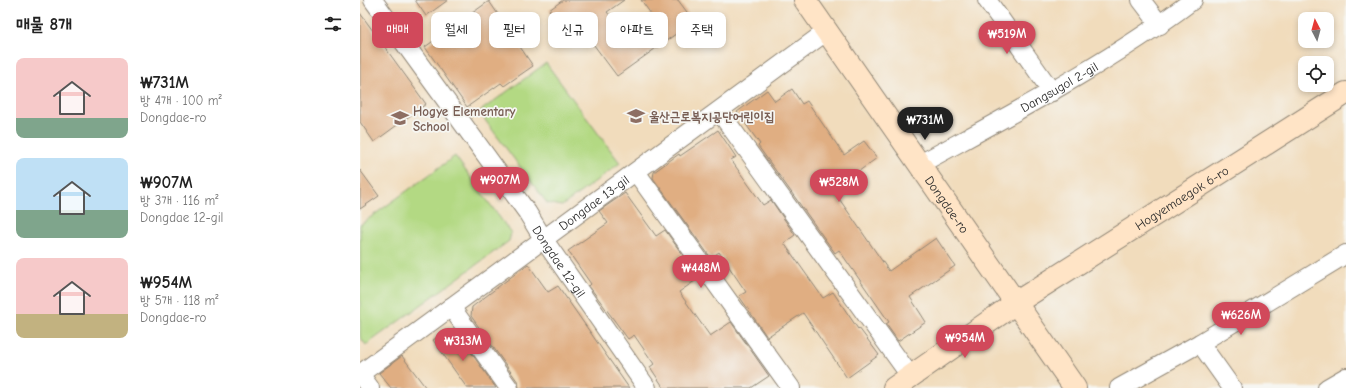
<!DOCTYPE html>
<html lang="ko">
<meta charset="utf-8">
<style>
:root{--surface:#fff;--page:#f6f6f6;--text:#222;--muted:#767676;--accent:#d1495b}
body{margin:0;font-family:"Comic Neue","Poor Story",sans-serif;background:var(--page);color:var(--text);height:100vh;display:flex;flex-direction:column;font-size:15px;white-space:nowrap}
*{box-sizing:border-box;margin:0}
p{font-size:13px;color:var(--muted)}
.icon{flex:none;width:22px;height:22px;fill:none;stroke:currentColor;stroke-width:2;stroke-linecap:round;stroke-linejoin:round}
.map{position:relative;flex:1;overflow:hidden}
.drawer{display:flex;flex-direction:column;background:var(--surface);width:360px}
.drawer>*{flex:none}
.guide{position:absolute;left:12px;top:12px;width:380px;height:36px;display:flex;gap:8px}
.needle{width:26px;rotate:354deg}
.controls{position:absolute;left:938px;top:12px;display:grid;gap:8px}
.controls a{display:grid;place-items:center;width:36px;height:36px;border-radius:8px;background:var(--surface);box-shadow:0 2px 6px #0003;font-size:20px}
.price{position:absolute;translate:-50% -34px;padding:0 9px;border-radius:14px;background:var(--accent);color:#fff;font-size:13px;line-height:26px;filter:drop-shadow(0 1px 2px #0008)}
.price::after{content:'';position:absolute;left:50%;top:24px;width:12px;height:9px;margin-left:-6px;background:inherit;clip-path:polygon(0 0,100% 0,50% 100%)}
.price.current{background:#222;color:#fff}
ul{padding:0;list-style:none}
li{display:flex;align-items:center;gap:12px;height:100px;padding:0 16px}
li span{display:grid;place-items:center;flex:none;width:112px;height:80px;border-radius:8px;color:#555}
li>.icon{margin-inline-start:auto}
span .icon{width:48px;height:48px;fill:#fffc;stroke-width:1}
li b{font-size:17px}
h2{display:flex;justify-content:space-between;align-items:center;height:48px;padding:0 16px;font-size:17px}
.tag{padding:0 14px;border-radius:8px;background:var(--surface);box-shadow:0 2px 6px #0003;font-size:14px;line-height:36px}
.tag.current{background:var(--accent);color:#fff}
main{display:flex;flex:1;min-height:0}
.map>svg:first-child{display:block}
</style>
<main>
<section class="drawer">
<h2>매물 8개<svg class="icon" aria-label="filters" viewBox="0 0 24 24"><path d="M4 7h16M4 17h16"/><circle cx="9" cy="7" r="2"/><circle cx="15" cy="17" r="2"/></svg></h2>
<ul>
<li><span style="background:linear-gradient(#f6c9c9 75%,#7fa58c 0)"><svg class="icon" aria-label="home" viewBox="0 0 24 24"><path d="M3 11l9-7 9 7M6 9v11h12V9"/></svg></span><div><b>₩731M</b><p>방 4개 · 100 m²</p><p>Dongdae-ro</p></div></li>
<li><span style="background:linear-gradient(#bfe0f5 65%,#7fa58c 0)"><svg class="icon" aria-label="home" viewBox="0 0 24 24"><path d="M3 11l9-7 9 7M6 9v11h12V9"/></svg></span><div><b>₩907M</b><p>방 3개 · 116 m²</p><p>Dongdae 12-gil</p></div></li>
<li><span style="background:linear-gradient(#f6c9c9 70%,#c2b280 0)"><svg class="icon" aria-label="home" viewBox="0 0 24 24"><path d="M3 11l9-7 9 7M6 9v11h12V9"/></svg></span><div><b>₩954M</b><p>방 5개 · 118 m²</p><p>Dongdae-ro</p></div></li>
</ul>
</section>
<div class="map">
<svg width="986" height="388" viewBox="0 0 986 388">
<rect width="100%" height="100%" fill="#f6f6f2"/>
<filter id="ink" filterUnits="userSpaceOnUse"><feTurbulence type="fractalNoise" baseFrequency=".025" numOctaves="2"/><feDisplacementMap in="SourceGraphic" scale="8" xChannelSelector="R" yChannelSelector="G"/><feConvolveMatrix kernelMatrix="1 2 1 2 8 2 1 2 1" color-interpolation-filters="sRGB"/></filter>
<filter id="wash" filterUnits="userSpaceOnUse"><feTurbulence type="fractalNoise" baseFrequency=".012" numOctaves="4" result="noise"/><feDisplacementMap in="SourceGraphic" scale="16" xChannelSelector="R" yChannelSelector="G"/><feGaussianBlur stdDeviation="0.9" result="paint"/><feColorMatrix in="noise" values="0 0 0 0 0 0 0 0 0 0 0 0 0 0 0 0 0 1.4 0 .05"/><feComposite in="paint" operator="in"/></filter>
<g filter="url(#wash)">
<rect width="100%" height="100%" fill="#f1dcbc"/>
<!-- green -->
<path fill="#b3d983" stroke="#6f8257" d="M 186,63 L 260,163 L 202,206 L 187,203 L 119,112 Z
M 95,156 L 151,233 L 149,241 L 6,345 L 0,337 L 0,225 Z"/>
<g id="blocks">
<!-- building -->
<path fill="#e0ae82" d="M 55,0 L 88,0 L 66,16 Z
M 203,0 L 264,0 L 247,12 L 264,33 L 291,14 L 281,0 L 318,0 L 341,31 L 327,40 L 320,31 L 257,76 L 222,29 L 209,38 L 189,10 Z
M 129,1 L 173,66 L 144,86 L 141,83 L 107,107 L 65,47 Z
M 0,13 L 66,104 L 14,142 L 0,122 Z
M 432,89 L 442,104 L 447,101 L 484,155 L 504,141 L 517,158 L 473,190 L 529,271 L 576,238 L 595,266 L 550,297 L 566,322 L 538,341 L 526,324 L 529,322 L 479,250 L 475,253 L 398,146 L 400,144 L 377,112 L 407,90 L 415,101 Z
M 358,130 L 376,157 L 371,160 L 403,205 L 411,200 L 435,235 L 424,243 L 463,298 L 473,292 L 498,329 L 499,328 L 519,355 L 487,378 L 443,313 L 407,337 L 379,296 L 386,292 L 359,252 L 351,258 L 293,178 L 294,172 L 319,154 L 320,156 Z
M 0,170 L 19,196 L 0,209 Z
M 265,193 L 296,236 L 305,230 L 339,278 L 319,292 L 350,336 L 371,322 L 409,376 L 391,388 L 304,388 L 290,367 L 294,364 L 274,335 L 268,339 L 229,286 L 231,284 L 208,251 L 248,223 L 239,211 Z
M 168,264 L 188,292 L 198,286 L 269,388 L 159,388 L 158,382 L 111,316 L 112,307 Z
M 89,330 L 104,351 L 105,344 L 136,388 L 107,388 L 73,340 Z
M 42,356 L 66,388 L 31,388 L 19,373 Z"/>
</g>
</g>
<g filter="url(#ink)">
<use href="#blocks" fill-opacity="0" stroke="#8e8474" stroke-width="1"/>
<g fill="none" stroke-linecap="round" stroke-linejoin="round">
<!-- street casing -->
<g stroke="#8e8474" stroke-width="20">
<g id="street">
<path id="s1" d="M 13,0 L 167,212 L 184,240 L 287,388"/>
<path d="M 627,0 L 692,92"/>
<path d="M 781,0 L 800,25"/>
<path d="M 359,111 L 551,377"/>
<path id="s2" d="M 560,164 C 653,113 748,64 833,0"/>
<path d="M 276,172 L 431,388"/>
<path d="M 91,307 L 149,388"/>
<path d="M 840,343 L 872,388"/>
<path id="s3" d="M 0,374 L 467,31"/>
<path d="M 0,374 L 10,388"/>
<path d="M 759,388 L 840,343 L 986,254"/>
<path d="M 967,388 L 986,377"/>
</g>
</g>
<!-- secondary casing -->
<g stroke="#8e8474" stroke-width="24">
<g id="secondary">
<path id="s4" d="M 445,0 L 715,388"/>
<path id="s5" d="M 534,388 L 657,302 L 986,93"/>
</g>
</g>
<!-- street -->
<use href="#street" stroke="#fff" stroke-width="18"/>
<!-- secondary -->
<use href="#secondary" stroke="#ffe4c6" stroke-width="22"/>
</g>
</g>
<!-- icons -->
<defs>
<g id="school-bare" transform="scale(1.38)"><path d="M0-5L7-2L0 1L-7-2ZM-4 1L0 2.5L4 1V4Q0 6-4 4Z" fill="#8d6e63" stroke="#f6f6f2" stroke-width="2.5" paint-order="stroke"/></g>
</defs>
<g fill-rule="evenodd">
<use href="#school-bare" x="276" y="116"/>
<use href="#school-bare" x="40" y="118"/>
</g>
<g text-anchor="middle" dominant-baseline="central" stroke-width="3.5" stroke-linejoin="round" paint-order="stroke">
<!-- street labels -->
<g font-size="13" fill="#2b2b2b" stroke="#f6f6f2">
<text stroke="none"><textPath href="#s2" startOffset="159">Dangsugol 2-gil</textPath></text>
<text stroke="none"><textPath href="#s5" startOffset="345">Hogyemaegok 6-ro</textPath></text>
<text stroke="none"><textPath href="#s3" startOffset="290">Dongdae 13-gil</textPath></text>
<text stroke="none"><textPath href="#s4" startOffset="249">Dongdae-ro</textPath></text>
<text stroke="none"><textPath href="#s1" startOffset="321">Dongdae 12-gil</textPath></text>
</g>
<!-- education labels -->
<g font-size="13" font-weight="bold" fill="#785e54" stroke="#f6f6f2" text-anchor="start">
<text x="53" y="111">Hogye Elementary<tspan x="53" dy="15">School</tspan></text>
<text x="289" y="116">울산근로복지공단어린이집</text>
</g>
</g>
</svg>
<div class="controls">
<a><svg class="needle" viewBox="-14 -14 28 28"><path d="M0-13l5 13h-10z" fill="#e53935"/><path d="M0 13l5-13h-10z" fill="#767676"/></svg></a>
<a><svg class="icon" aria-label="locate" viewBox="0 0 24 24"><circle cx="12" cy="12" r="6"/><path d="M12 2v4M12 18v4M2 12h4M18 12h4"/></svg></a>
</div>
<b class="price" style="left:647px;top:55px">₩519M</b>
<b class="price current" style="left:565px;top:141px">₩731M</b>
<b class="price" style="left:140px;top:201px">₩907M</b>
<b class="price" style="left:479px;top:203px">₩528M</b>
<b class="price" style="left:341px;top:289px">₩448M</b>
<b class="price" style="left:881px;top:336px">₩626M</b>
<b class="price" style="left:605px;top:359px">₩954M</b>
<b class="price" style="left:103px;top:362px">₩313M</b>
<div class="guide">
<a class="tag current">매매</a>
<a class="tag">월세</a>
<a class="tag">필터</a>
<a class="tag">신규</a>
<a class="tag">아파트</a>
<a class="tag">주택</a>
</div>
</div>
</main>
